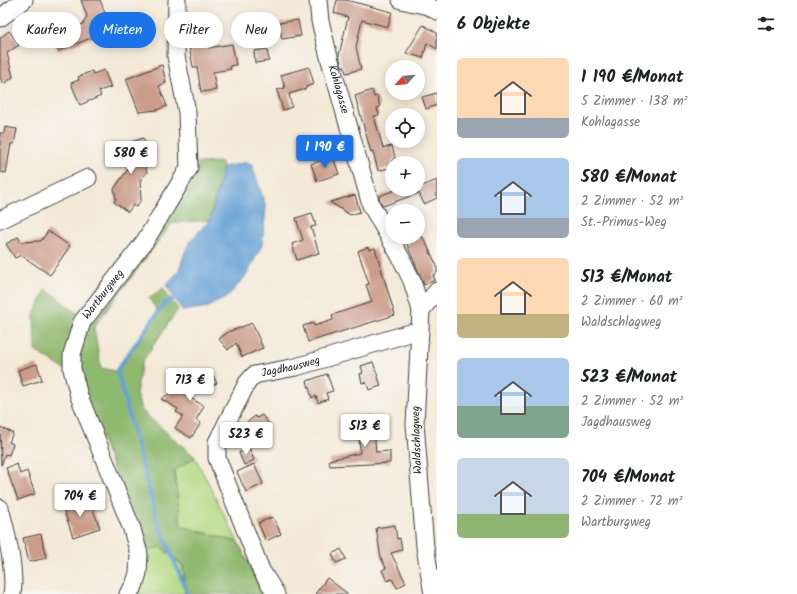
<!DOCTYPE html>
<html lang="de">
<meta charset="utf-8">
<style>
:root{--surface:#fff;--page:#f2f2f2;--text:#202124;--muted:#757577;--accent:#1a73e8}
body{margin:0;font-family:Kalam,sans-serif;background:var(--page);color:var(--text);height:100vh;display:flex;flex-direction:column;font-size:15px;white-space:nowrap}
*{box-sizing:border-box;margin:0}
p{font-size:13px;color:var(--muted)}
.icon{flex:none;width:22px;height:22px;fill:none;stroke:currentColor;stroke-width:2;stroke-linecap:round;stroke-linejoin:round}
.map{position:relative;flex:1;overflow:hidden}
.side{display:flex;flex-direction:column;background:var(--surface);width:360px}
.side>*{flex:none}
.guide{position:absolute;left:12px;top:12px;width:365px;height:36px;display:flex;gap:8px}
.needle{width:26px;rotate:244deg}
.buttons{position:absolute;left:385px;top:60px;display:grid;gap:8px}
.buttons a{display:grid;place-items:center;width:40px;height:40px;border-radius:50%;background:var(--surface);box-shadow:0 2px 10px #0003;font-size:20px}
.price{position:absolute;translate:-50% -34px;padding:0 9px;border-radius:4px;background:#fff;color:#222;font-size:13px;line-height:26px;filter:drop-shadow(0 1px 2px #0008)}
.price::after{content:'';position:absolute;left:50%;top:24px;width:12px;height:9px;margin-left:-6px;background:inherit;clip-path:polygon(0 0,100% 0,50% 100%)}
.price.selected{background:var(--accent);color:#fff}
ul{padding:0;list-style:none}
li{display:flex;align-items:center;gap:12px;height:100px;padding:0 20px}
li span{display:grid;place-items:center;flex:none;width:112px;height:80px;border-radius:6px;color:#555}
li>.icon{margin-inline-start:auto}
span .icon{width:48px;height:48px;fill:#fffc;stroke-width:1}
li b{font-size:17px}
h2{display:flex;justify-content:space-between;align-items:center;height:48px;padding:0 20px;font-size:17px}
.chip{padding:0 14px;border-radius:18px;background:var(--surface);box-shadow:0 2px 10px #0003;font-size:14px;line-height:36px}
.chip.selected{background:var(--accent);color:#fff}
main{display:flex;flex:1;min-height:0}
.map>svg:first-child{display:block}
</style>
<main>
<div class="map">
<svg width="437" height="594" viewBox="0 0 437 594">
<rect width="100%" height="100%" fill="#f6f6f2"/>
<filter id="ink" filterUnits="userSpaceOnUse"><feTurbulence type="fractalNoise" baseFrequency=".025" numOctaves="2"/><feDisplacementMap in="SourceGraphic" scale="8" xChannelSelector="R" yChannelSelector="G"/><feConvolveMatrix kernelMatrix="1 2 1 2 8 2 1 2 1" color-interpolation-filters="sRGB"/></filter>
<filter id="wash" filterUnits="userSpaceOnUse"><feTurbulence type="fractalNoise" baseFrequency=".012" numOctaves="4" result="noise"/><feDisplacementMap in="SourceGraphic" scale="16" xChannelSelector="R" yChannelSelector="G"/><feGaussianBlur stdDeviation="0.9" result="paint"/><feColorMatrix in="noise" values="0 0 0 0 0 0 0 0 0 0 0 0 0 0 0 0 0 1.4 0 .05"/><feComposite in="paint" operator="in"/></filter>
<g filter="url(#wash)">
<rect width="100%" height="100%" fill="#f4e9d7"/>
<!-- green -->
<path fill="#b5d982" stroke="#687a4f" d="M 195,457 L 238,542 L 181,526 L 174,471 Z
M 161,547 L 183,566 L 185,594 L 136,594 L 144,551 Z"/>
<!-- forest -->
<path fill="#90b970" stroke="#566a46" d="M 221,162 L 223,167 L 210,220 L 172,223 L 94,327 L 101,368 L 115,371 L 158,312 L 149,298 L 163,288 L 178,309 L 142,362 L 136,394 L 142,411 L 195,457 L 174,471 L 181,526 L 238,542 L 264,594 L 185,594 L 183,565 L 161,547 L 144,551 L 79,378 L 35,351 L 34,315 L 46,289 L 78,314 L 147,225 L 182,164 Z"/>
<!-- water -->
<path fill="#65a0d5" stroke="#405e78" d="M 247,162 L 252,165 L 266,207 L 262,245 L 246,276 L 227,297 L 208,307 L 183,311 L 166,285 L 178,272 L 189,242 L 210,220 L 223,167 Z"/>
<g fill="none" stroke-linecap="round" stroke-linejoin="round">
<!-- stream -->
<path stroke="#65a0d5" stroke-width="4" d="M 175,298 L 164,304 L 117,370 L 157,520 L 188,594"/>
</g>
<g id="blocks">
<!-- building -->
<path fill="#cb9c8a" d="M 81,0 L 100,0 L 114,36 L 103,40 L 101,34 L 58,51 L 52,36 L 83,24 L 87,16 Z
M 337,0 L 346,0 L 392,12 L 388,27 L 362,20 L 356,47 L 361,69 L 346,73 L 344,66 L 342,67 L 339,55 L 348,17 L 334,13 Z
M 298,20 L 301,36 L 282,39 L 279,23 Z
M 423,25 L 437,33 L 437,49 L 427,43 L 423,58 L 406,53 Z
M 9,31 L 19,45 L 7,53 L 13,77 L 4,84 L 0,78 L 0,38 Z
M 203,43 L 203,46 L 208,45 L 208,48 L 232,44 L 236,65 L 230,66 L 231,69 L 213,72 L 216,90 L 201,92 L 197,67 L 193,67 L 189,46 Z
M 267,49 L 269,61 L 255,63 L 254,51 Z
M 162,65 L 166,83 L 159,86 L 167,106 L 157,110 L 139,112 L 126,79 Z
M 309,67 L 314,84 L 306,87 L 306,89 L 289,94 L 292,107 L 283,110 L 277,90 L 285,88 L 281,75 Z
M 104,70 L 111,87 L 99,91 L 101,96 L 80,105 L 71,83 L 79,80 L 78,77 L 92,71 L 93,74 Z
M 372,90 L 374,97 L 377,96 L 380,107 L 377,108 L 379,115 L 374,116 L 383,148 L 392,146 L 395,158 L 392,160 L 392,167 L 378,171 L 373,151 L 371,152 L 355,96 Z
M 437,93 L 437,105 L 426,109 L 422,97 Z
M 5,127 L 17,129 L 14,144 L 11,144 L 6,173 L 0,172 L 0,133 L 4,133 Z
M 143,138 L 148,150 L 140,153 L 147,172 L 140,181 L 141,200 L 136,207 L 133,205 L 128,212 L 114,202 L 116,199 L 114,189 L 139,153 L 118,160 L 114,148 Z
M 333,157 L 339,174 L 317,181 L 311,164 Z
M 437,180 L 437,198 L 424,204 L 419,193 L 383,206 L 380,201 L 379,196 L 398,189 L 418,189 L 418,188 Z
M 355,195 L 360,212 L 350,215 L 330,202 Z
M 312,213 L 316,226 L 311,227 L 319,253 L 297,260 L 292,244 L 303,240 L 296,218 Z
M 48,231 L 70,246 L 50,275 L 21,255 L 15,258 L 6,244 L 18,237 L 21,242 L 41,241 Z
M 404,237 L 423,237 L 437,266 L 437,273 L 433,275 L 435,280 L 424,285 Z
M 368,247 L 369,250 L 375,248 L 395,315 L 308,342 L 303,326 L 313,323 L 314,326 L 333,320 L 332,315 L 372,302 L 366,285 L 369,284 L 358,251 Z
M 252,323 L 263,348 L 242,357 L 236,343 L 228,350 L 219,339 L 228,332 Z
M 373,362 L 381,386 L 369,390 L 366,382 L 362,383 L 360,374 L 363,373 L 361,366 Z
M 37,364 L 42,380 L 23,386 L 18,370 Z
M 210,370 L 217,383 L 189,397 L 204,406 L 196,420 L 201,423 L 191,438 L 175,428 L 183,416 L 176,412 L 178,409 L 161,399 L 197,376 Z
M 327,374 L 333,391 L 326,393 L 328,399 L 318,403 L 316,396 L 312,398 L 307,381 Z
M 262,415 L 269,424 L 264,427 L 266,430 L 251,442 L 240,428 L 255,416 L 257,418 Z
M 373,416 L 376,452 L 390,451 L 390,463 L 330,466 L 329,460 L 360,453 L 358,417 Z
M 0,427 L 13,433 L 9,442 L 13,444 L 9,455 L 5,454 L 1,465 Z
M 249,448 L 254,460 L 244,465 L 239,453 Z
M 17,464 L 20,474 L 27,471 L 35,494 L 18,500 L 6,468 Z
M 254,464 L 263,484 L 246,492 L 237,472 Z
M 78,497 L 80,505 L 84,504 L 86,509 L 92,507 L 100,528 L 73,537 L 64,511 L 69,509 L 66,501 Z
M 273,517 L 281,534 L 266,541 L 258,523 Z
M 395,525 L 397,539 L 400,538 L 402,550 L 391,553 L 406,583 L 397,588 L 392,579 L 387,581 L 382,570 L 386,568 L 381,558 L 376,528 Z
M 41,534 L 46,558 L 29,562 L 23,538 Z
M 341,549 L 346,559 L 336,563 L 332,554 Z
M 327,578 L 348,594 L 315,594 Z"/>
</g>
</g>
<g filter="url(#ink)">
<use href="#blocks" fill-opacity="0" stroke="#3c3b38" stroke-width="1"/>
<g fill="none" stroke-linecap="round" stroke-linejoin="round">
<!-- minor casing -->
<g stroke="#3c3b38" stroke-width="19">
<g id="minor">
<path id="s1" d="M 318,0 L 320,21 L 329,57 L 371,205 L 400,256 L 412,281 L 421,310"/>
<path d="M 401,0 L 428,6 L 437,11"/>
<path d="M 0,18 L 24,0"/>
<path d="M 0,220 L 88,178"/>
<path d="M 0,508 C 6,529 16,573 12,594"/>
<path id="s2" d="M 128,594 L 134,586 L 138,573 L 139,554 L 132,529 L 79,396 L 72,369 L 72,354 L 82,322 L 145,241 L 189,168 L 187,112 L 176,56 L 177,0"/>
<path id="s3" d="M 276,594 L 261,570 L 217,458 L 217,442 L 247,383 L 254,375 L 296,367 L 420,330"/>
<path d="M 433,594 L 425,547 L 415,424 L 421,310 L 437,291"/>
</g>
</g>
<!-- minor -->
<use href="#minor" stroke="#fff" stroke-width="17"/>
</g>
</g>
<g text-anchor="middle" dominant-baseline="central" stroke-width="4" stroke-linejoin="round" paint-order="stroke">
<!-- street labels -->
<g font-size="11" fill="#1c1c1c" stroke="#f6f6f2">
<text stroke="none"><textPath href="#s1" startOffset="92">Kohlagasse</textPath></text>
<text stroke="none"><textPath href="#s2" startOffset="323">Wartburgweg</textPath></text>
<text stroke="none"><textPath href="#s3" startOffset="279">Jagdhausweg</textPath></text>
<text transform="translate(417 440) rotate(-92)">Waldschlagweg</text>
</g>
</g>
</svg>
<div class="buttons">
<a><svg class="needle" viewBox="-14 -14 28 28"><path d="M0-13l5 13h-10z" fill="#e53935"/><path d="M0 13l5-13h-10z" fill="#757577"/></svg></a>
<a><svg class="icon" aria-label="locate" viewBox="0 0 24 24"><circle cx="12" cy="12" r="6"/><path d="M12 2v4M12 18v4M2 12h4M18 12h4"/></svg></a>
<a>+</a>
<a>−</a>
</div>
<b class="price selected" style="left:325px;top:169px">1 190 €</b>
<b class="price" style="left:131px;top:175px">580 €</b>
<b class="price" style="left:190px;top:402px">713 €</b>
<b class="price" style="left:365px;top:448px">513 €</b>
<b class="price" style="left:246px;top:456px">523 €</b>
<b class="price" style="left:80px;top:518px">704 €</b>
<div class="guide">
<a class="chip">Kaufen</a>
<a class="chip selected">Mieten</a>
<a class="chip">Filter</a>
<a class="chip">Neu</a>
</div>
</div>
<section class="side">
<h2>6 Objekte<svg class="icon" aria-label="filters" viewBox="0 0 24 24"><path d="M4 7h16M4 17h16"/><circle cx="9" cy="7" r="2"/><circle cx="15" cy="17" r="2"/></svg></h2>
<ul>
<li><span style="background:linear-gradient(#ffd9b3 75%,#9aa5b1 0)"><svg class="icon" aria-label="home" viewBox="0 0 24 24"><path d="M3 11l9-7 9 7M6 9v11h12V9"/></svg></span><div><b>1 190 €/Monat</b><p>5 Zimmer · 138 m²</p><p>Kohlagasse</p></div></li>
<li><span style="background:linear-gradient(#a9c7e8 75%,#9aa5b1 0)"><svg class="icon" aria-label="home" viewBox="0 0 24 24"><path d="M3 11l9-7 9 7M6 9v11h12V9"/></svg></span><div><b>580 €/Monat</b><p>2 Zimmer · 52 m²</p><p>St.-Primus-Weg</p></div></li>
<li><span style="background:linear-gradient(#ffd9b3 70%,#c2b280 0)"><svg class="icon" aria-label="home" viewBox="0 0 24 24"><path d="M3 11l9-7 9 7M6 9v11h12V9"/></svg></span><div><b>513 €/Monat</b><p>2 Zimmer · 60 m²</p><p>Waldschlagweg</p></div></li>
<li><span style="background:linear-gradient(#a9c7e8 60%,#7fa58c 0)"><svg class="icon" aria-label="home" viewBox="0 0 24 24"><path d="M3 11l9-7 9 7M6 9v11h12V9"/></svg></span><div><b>523 €/Monat</b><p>2 Zimmer · 52 m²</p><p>Jagdhausweg</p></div></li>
<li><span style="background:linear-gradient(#c9d6e8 70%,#8fb573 0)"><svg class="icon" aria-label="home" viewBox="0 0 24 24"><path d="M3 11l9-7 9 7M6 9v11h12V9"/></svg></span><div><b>704 €/Monat</b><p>2 Zimmer · 72 m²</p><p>Wartburgweg</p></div></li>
</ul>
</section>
</main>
